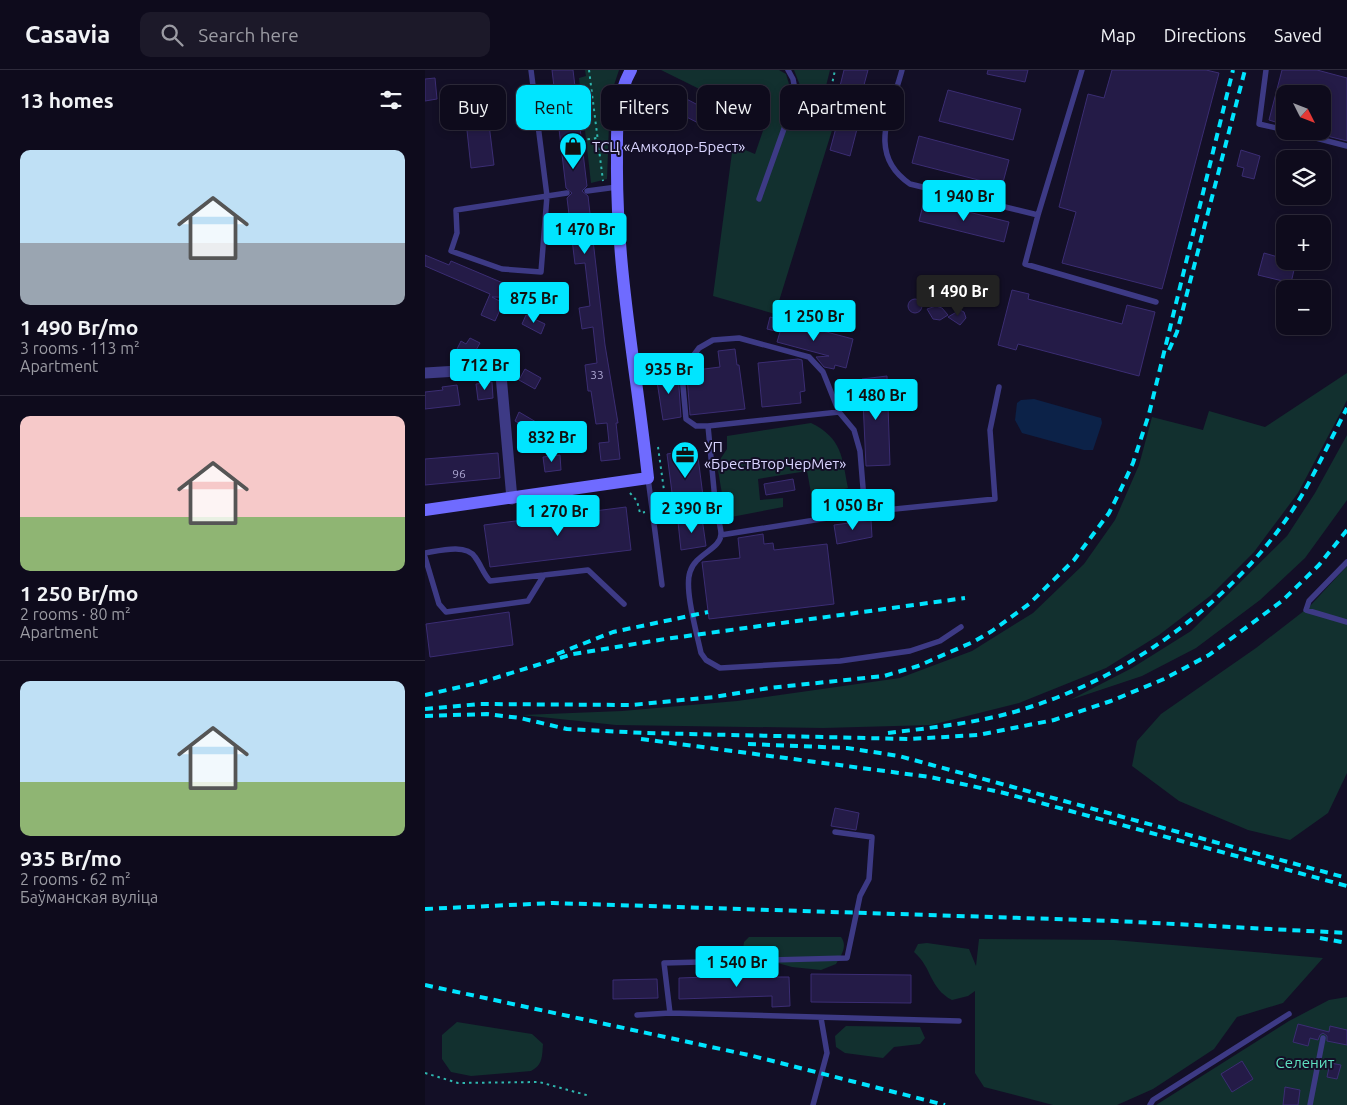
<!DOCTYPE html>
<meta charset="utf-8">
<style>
:root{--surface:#0e0b1c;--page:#1c1929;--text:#f1f3f6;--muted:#9b9ba3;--line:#2e2b3b;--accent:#00e5ff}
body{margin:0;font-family:Ubuntu,sans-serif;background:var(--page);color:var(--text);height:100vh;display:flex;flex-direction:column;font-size:19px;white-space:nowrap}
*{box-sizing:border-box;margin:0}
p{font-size:16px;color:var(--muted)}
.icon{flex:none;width:28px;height:28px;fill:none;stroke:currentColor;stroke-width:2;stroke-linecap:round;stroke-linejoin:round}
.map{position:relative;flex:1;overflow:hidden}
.panel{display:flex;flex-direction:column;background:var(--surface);width:425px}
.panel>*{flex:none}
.top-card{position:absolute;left:15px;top:15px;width:475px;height:45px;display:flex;gap:10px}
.needle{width:32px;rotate:132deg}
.fabs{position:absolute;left:851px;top:15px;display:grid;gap:10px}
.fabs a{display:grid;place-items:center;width:55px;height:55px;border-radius:10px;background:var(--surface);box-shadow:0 2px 8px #0003,0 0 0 1px var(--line);font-size:25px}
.price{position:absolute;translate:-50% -42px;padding:0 11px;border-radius:5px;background:var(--accent);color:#111;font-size:16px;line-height:32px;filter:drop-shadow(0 1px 2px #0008)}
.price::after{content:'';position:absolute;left:50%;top:30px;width:15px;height:11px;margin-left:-8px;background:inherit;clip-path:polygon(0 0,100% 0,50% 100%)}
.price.on{background:#222;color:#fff}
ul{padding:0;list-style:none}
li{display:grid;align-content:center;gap:10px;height:265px;padding:0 20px}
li+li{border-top:1px solid var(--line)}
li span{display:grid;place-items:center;height:155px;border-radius:10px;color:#555}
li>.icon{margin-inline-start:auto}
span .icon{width:90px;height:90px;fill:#fffc;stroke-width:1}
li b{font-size:21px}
h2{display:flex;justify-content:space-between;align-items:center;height:60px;padding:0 20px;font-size:21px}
.chip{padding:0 18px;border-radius:10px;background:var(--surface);box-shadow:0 2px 8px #0003,0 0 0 1px var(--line);font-size:18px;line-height:45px}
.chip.on{background:var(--accent);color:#111}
header{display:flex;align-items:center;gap:30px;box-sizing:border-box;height:70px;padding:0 25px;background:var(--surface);border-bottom:1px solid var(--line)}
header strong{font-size:24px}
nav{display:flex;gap:28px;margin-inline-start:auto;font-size:18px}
.search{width:350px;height:45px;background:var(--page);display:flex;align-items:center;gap:12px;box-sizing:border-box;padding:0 18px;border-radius:10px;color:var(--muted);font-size:19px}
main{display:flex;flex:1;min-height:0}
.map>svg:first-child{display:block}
</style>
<header>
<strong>Casavia</strong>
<div class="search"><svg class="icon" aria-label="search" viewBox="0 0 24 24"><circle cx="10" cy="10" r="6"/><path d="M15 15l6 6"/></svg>Search here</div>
<nav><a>Map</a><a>Directions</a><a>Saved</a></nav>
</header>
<main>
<section class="panel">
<h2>13 homes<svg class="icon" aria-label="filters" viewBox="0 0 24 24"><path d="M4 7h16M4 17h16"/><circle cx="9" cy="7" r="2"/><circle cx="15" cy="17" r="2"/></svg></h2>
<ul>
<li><span style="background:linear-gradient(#bfe0f5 60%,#9aa5b1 0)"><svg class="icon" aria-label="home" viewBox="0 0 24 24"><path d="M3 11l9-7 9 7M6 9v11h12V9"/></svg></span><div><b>1 490 Br/mo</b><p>3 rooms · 113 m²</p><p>Apartment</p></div></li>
<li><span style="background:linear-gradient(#f6c9c9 65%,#8fb573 0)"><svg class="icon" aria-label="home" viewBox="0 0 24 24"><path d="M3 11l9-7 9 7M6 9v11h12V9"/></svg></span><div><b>1 250 Br/mo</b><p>2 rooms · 80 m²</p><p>Apartment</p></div></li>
<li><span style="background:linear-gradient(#bfe0f5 65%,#8fb573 0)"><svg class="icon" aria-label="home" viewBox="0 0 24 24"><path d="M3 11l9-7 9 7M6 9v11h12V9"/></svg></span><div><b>935 Br/mo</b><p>2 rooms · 62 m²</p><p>Баўманская вуліца</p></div></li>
</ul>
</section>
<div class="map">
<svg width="922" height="1035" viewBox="0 0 922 1035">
<rect width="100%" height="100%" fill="#130f26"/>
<!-- green -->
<path fill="#12302f" d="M 160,0 L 194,0 L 185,27 L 182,109 L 166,113 L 154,8 L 161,6 Z
M 236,0 L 354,0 L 361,4 L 367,24 L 364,40 L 370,42 L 376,18 L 369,0 L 405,0 L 396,36 L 413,41 L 350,244 L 288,226 L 308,75 L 330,84 L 341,52 Z
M 922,303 L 922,330 L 918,338 L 873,423 L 829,482 L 785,526 L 734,565 L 681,598 L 594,633 L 506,655 L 398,658 L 191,655 L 97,645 L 197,641 L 312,631 L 475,608 L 547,581 L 608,543 L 659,494 L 690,450 L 714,395 L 727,347 L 778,360 L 784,341 L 840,357 Z
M 386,353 C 417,368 417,387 423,418 L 387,428 L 382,401 L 333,409 L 335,430 L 358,428 L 358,437 L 301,448 L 292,394 L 302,379 L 302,366 Z
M 922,365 L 922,430 L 880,488 L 835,530 L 771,578 L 717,606 L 645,630 L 707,598 L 766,561 L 862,466 L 890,423 Z
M 922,496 L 922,703 L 903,743 L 865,770 L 823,760 L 754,731 L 707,696 L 712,671 L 736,644 L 831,578 L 884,537 Z
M 324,867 L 416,867 C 423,876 416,886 411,894 L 396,900 L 367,897 L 327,886 L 318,879 L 319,872 Z
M 554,869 L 689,870 L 898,888 L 858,933 L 812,947 L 789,979 L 728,1019 L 692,1035 L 628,1035 L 559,1017 L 550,1003 L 550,921 L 543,926 L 527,930 C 504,918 507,897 489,882 L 493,874 L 502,873 L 544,879 L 551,896 Z
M 922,927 L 922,1035 L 731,1035 L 864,951 L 904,930 Z
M 32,952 L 107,964 L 118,974 C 117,986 118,995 106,1001 L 46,1006 L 26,1002 L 17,989 L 17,965 Z
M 421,956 L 495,957 L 500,968 L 495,974 L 469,977 L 458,988 L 420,983 L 411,977 L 410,966 Z"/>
<!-- water -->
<path fill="#0c2248" d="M 609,329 L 676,348 L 677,353 L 668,380 L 659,380 L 597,363 L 590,350 L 592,333 L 596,330 Z"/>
<!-- building -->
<path fill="#241b47" stroke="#3b2d73" d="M 127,0 L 148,0 L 162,116 L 157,121 L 163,126 L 180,275 L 193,353 L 191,353 L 195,389 L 176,391 L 174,373 L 184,372 L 182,353 L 171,354 L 166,321 L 163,321 L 160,295 L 172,293 L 168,257 L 157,259 L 154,238 L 165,236 L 160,193 L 150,194 L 142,128 L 147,123 L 141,118 Z
M 419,0 L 443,0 L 435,30 L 439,32 L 425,86 L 405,80 L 419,28 L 412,28 Z
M 563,0 L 603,0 L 600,12 L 562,4 Z
M 687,0 L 781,0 L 794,3 L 737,219 L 637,193 L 651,142 L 634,137 L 663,24 L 679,28 Z
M 857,0 L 892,0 L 922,8 L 922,71 L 898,65 L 898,24 L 860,24 L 860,55 L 844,50 Z
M 10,8 L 12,29 L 0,31 L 0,9 Z
M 523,20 L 596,39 L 588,70 L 514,51 Z
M 252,24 L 290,44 L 283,58 L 244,38 Z
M 61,30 L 69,95 L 46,98 L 39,32 Z
M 494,66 L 584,90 L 577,116 L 487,93 Z
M 816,80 L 835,86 L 829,109 L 817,106 L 819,98 L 812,96 Z
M 499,131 L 584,152 L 579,172 L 494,151 Z
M 839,183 L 860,189 L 860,191 L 871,191 L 866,213 L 833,205 Z
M 0,185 L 24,195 L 26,191 L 78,213 L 124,214 L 124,228 L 67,227 L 78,233 L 70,251 L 56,245 L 65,224 L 0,196 Z
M 587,220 L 604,224 L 603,229 L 697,254 L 702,235 L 730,242 L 714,306 L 593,274 L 591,280 L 573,275 Z
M483 236a7 7 0 1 1 14 0a7 7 0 1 1-14 0Z
M 511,236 L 517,238 L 523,245 L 515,250 L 508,249 L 502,239 Z
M 535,240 L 539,242 L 541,248 L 535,255 L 523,247 Z
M 101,245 L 120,254 L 116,264 L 97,254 Z
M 345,247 L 428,269 L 421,298 L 410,295 L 409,299 L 399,297 L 391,287 L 404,286 L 352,272 L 355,262 L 342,259 Z
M 45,268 L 55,273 L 45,291 L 30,283 L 36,271 L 41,274 Z
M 310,279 L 312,295 L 314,295 L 320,339 L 265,345 L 262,306 L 263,301 L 295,297 L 293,281 Z
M 373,289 L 377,290 L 380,321 L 375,322 L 376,333 L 337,337 L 333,293 Z
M 100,299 L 116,308 L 110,319 L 94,310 Z
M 247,303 L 253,303 L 256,347 L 238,350 L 231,305 Z
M 462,306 L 465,395 L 441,396 L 437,309 Z
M 67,312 L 68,328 L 53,330 L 51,314 Z
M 32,315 L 35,335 L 0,339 L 0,322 L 18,320 L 17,317 Z
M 94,342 L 111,352 L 106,360 L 90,351 Z
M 272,379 L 279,434 L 276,434 L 276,439 L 253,443 L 252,438 L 249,438 L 242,384 Z
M 73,383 L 75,408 L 0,415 L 0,389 Z
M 135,385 L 136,400 L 120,402 L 118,387 Z
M 368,409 L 370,420 L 341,425 L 339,414 Z
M 201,437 L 206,480 L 65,497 L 59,455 Z
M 277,448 L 281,476 L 256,480 L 253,452 Z
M 446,450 L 447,467 L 412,474 L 409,455 Z
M 338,464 L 339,474 L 348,473 L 349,480 L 402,474 L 409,534 L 284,549 L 277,492 L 315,488 L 313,468 Z
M 84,542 L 88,575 L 5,587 L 1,554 Z
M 410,738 L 434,743 L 431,760 L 406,756 Z
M 386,904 L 486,905 L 486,933 L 386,932 Z
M 339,905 L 339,907 L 364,907 L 365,936 L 347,937 L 347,926 L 254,929 L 254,908 Z
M 232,909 L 233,928 L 188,929 L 188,910 Z
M 873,954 L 904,962 L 905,956 L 922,960 L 922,975 L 902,971 L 902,966 L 898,963 L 895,965 L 893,970 L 885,968 L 883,976 L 868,972 Z
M 817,991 L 828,1009 L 807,1022 L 796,1004 Z
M 905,993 L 916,995 L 912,1009 L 902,1007 Z
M 860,1017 L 875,1020 L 873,1035 L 858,1035 Z"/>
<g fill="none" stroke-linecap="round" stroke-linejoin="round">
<!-- path -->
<path stroke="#2fb8b0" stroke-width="2" stroke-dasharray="2.5 4" stroke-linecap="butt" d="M 164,0 L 178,111
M 405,24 L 410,0
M 410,36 L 417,37
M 156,70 L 172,68
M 233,377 L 242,442
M 205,423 L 212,431 L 215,443 L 220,442
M 0,1003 L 33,1013 L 114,1012 L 165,1026"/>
<!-- lane -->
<path stroke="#3d3a85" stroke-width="5.5" d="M 106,0 L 122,126 L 116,202 L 77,199 L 26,181 L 32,163 L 31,140 L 142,123
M 363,0 L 368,9 L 371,25 L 403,34
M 477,0 C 466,42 441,84 485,114 L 613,145 L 657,0
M 841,0 L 834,54 L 860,60
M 864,61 L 922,76
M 162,121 L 192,117
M 334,129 L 371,25
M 613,145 L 600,194 L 731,232
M 283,356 L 271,356 L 261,349 L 257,305 L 260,297 L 274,278 L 288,270 L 314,268 L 384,287 L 398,302 L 414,342
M 223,408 L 237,515
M 291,441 C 293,448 296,457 296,464 C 296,479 270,484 265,502 C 259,519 272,564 276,583 L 281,590 L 295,598 L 415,591 L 485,581 L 515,571 L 536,557
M 440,442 L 570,429 L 565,360 L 574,317
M 229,452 L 291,441 L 283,356 L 414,342 L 429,360 L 435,381 L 440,442 L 296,465
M 0,483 C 13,481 41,473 50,487 C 56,495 58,503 65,511 L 119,505
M 0,487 L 14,534 L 21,542 L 103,531 L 119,505 L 163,500 L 199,534
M 922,492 L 884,531 L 881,540 L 922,552
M 245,943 L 534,951
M 212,945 L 245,943 L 239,893 L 422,888 L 435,826 L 444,809 L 447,767 L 410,762
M 388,1035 L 402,983 L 396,948
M 725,1035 L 728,1030 L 864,944
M 885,1035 L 898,968"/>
<!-- street -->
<path stroke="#3d3a85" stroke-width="11" d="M 0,303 L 66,299 L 76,305 L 87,429"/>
<!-- secondary -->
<path stroke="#6f6bff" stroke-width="12" d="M 0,440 L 223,408 C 212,303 191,199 192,92 C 192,61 190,28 206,0"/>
<!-- rail -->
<path stroke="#00e5ff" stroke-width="4" stroke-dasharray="8 6" stroke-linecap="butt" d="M 744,280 L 752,262 L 820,0
M 132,584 L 188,562 L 283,542
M 0,625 L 57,612 L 148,584 L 240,569 L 540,528
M 0,639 L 54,634 L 206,635 L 289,627 L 344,618 L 459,606 L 493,596 L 548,572 L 567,561 L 604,534 L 649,490 L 684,443 L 696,419 L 708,393 L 724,344 L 808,0
M 0,646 L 62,644 L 95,648 L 142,659 L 220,663 L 484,669 L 553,665 L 629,650 L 686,631 L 739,609 L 784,585 L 857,531 L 894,495 L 922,460
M 463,663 C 512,657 562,652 608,636 C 714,602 820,521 877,425 C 893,397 907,367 922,338
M 216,669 L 505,707 L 579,723 L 922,816
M 323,674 L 422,678 L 474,686 L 922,808
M 0,839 L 128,833 L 691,851 L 922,863
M 895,868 L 922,873
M 0,915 L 328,986 L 520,1035"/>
</g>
<!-- icons -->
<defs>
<g id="shop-pin" transform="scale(1.4375)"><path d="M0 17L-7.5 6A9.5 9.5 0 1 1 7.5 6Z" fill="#00e5ff" stroke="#130f26"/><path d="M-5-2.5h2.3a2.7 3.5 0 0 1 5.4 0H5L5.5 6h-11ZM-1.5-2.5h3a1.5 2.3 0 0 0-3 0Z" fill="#111"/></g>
<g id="office-pin" transform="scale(1.4375)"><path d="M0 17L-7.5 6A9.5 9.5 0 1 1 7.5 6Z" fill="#00e5ff" stroke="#130f26"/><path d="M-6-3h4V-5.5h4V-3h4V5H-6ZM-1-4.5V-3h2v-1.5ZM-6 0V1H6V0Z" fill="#111"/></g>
</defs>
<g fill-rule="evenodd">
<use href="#shop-pin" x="148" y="76"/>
<use href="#office-pin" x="260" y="385"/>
</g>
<g text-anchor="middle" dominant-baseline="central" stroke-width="4" stroke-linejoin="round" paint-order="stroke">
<!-- number labels -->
<g font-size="12" fill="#aca6d1">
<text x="172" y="304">33</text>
<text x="34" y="403">96</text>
</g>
<!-- poi labels -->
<g font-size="15" fill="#d9d4ff" stroke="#130f26" text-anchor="start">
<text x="167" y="76">ТСЦ «Амкодор-Брест»</text>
<text x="279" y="376">УП<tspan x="279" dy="17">«БрестВторЧерМет»</tspan></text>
</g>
<!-- park labels -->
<g font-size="15" fill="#5fe0c0" stroke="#130f26">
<text x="880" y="992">Селенит</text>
</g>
</g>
</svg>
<div class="fabs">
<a><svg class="needle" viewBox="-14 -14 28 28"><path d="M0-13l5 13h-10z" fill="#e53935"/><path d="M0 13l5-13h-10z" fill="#9b9ba3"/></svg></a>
<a><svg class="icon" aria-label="layers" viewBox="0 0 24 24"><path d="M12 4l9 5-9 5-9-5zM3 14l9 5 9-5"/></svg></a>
<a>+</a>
<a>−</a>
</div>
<b class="price" style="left:539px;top:152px">1 940 Br</b>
<b class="price" style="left:160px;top:185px">1 470 Br</b>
<b class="price on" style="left:533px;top:247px">1 490 Br</b>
<b class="price" style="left:109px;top:254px">875 Br</b>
<b class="price" style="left:389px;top:272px">1 250 Br</b>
<b class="price" style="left:60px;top:321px">712 Br</b>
<b class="price" style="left:244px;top:325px">935 Br</b>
<b class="price" style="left:451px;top:351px">1 480 Br</b>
<b class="price" style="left:127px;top:393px">832 Br</b>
<b class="price" style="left:428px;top:461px">1 050 Br</b>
<b class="price" style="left:267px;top:464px">2 390 Br</b>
<b class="price" style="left:133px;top:467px">1 270 Br</b>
<b class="price" style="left:312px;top:918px">1 540 Br</b>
<div class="top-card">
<a class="chip">Buy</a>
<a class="chip on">Rent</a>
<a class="chip">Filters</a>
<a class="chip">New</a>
<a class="chip">Apartment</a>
</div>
</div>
</main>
